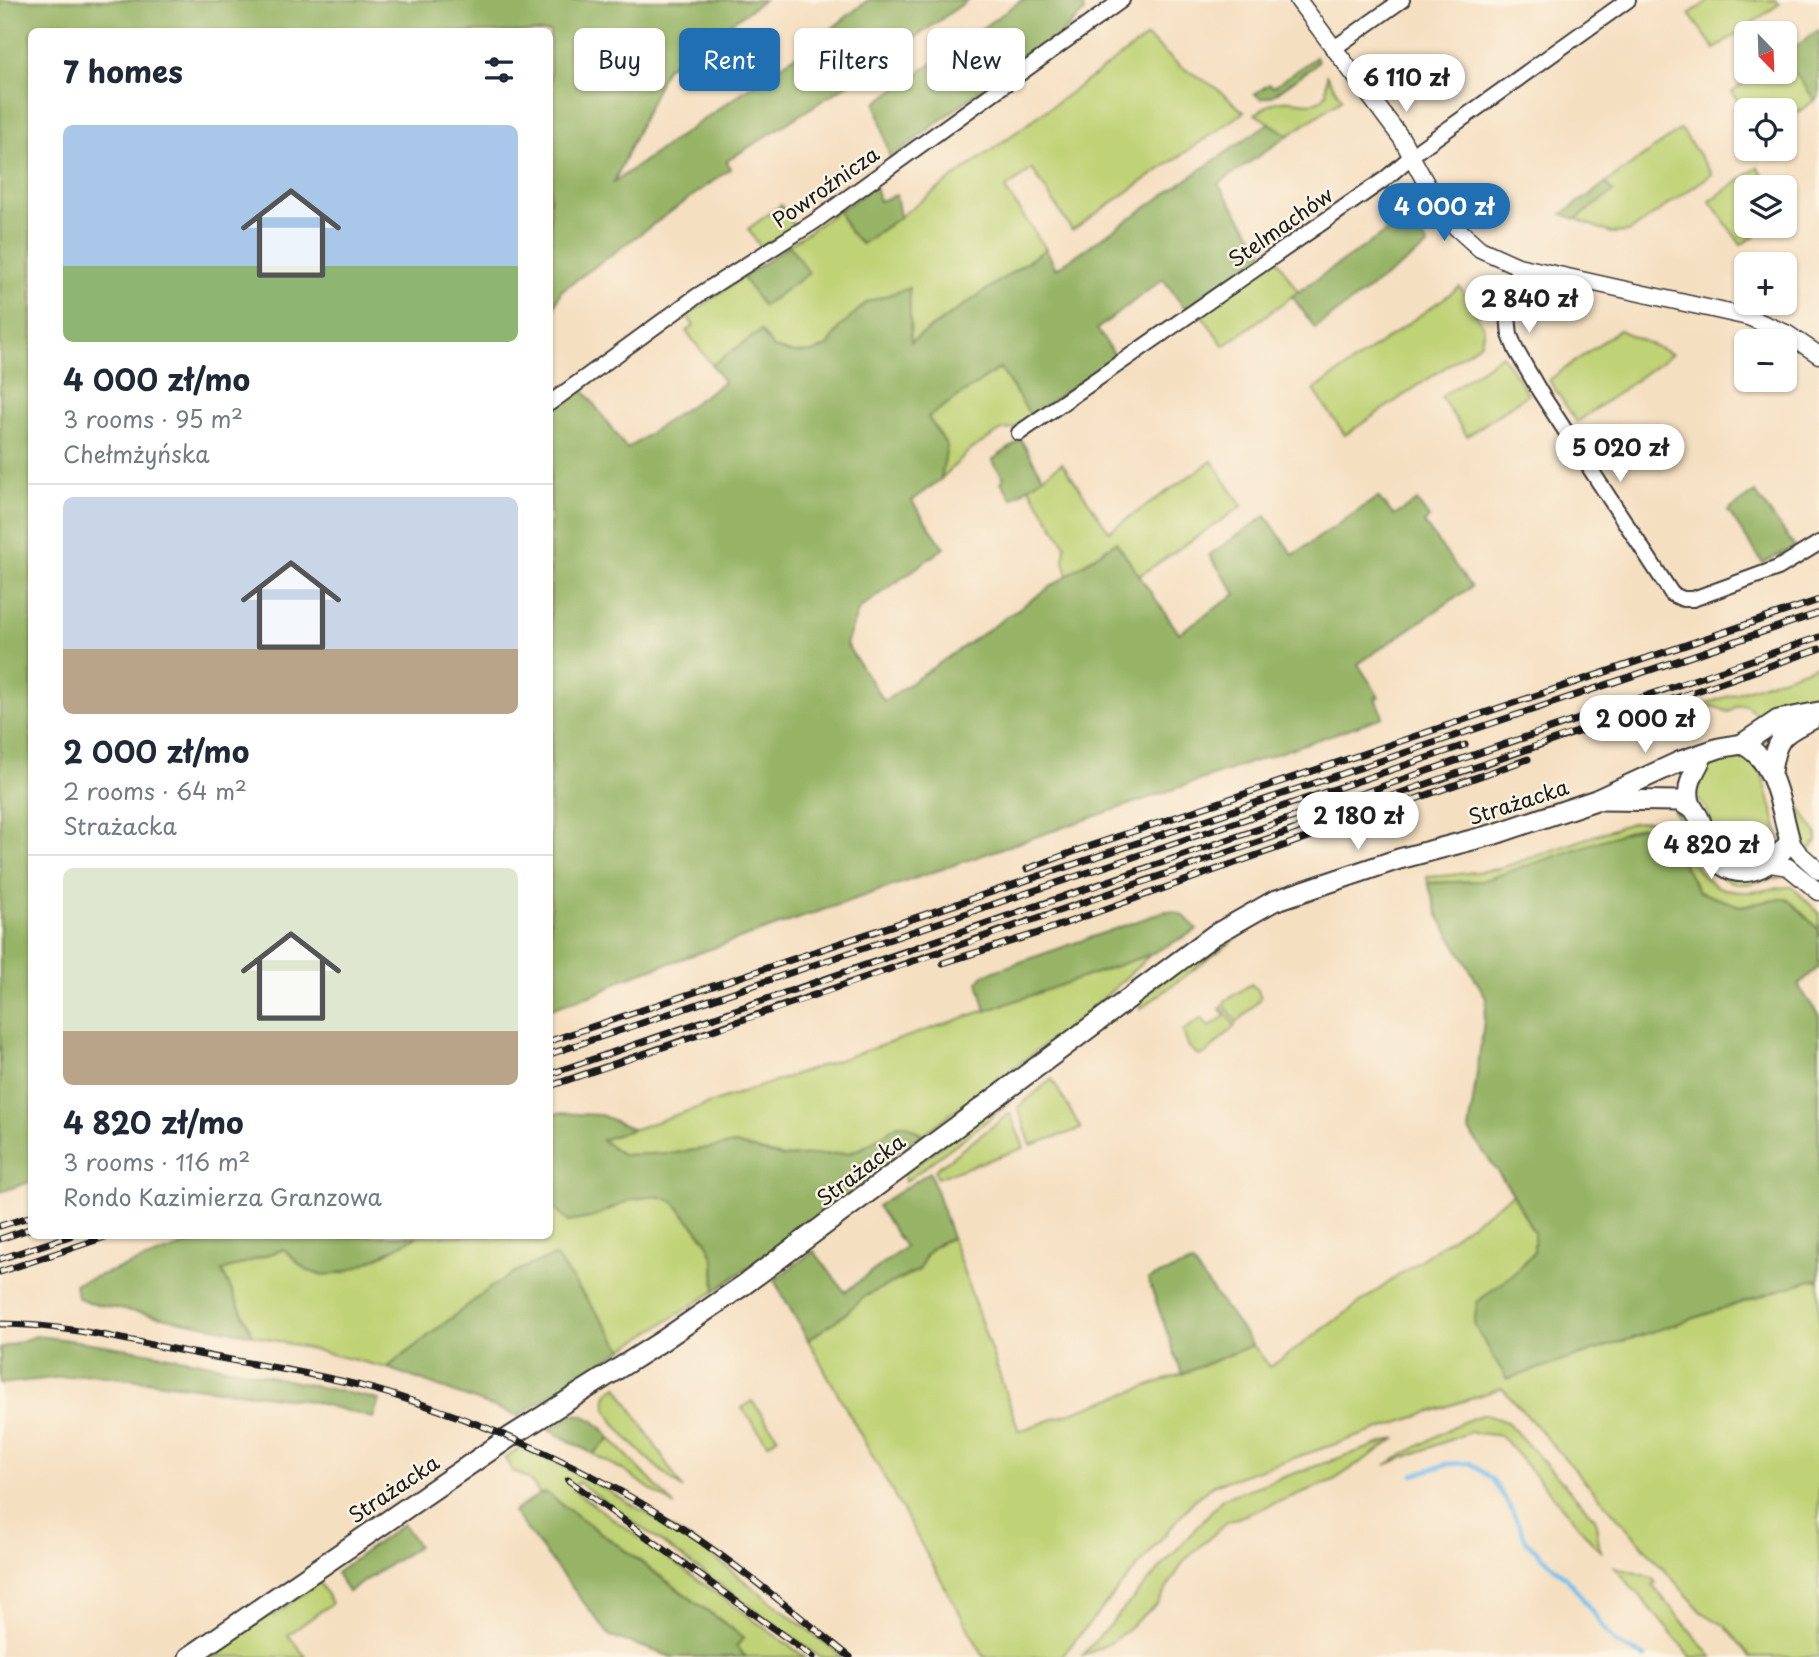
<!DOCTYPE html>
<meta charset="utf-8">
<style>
:root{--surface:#fff;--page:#f2f2f3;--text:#1f2937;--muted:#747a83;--line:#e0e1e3;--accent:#1f6fb2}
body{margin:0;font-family:"Playpen Sans",sans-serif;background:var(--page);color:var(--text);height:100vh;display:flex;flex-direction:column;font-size:26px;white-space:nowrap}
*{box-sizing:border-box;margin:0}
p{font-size:23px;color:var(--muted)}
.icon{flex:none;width:38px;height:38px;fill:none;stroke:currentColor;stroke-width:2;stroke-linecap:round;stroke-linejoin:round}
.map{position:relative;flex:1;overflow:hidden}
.panel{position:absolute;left:28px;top:28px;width:525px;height:1211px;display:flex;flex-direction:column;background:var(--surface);border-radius:10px;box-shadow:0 2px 5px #0004}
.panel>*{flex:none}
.hud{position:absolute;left:574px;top:28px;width:665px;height:63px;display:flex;gap:14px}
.needle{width:46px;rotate:157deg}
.tools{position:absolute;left:1734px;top:21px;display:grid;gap:14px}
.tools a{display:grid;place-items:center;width:63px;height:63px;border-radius:10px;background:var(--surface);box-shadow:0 2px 5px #0004;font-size:35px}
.price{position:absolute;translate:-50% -60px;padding:0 16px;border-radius:24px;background:#fff;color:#222;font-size:23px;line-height:46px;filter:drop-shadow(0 2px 4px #0008)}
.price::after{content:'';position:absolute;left:50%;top:42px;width:21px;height:16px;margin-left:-10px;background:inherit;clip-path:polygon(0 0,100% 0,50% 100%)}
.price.active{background:var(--accent);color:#fff}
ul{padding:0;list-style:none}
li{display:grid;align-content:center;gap:14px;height:371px;padding:0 35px}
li+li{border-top:2px solid var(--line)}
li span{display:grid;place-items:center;height:217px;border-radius:10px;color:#555}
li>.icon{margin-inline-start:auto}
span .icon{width:126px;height:126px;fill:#fffc;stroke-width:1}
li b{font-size:30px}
h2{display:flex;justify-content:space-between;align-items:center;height:84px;padding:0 35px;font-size:30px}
.chip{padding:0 24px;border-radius:10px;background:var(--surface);box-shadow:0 2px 5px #0004;font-size:24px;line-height:63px}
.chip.active{background:var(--accent);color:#fff}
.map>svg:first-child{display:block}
</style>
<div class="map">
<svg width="1819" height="1657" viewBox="0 0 1819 1657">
<rect width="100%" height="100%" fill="#fcf5e5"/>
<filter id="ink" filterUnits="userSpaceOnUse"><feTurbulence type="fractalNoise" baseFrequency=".0143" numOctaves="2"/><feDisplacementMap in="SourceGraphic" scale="14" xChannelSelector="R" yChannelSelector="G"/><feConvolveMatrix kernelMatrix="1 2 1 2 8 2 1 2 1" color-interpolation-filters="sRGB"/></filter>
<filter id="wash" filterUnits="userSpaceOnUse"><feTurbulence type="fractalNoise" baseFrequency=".00686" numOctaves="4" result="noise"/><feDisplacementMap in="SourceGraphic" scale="28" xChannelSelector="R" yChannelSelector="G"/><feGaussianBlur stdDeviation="1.57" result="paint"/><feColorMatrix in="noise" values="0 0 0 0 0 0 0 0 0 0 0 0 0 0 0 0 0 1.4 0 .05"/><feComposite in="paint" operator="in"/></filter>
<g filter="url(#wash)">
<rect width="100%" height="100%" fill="#f5dfc1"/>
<!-- green -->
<path fill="#bfd275" stroke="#6e7748" stroke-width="2" d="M 1710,0 L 1776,0 L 1779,4 L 1715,49 L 1689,14 Z
M 1147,37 L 1180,66 L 1215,87 L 1244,112 L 1072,230 L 1032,169 L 1005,189 L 1046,249 L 910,342 L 909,288 L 839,328 L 829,345 L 815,352 L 792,353 L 773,348 L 761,331 L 712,365 L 686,331 L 694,326 L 687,316 L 743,277 L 763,306 L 808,273 L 789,245 L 838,211 L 849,231 L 862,244 Z
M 1785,59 L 1815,100 L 1785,121 L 1785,110 L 1746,110 L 1746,113 L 1732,92 L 1761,72 L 1785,72 Z
M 1327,76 L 1342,99 L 1289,135 L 1255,114 C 1262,110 1269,104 1276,102 C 1294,96 1314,112 1326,94 Z
M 1681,129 L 1712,174 L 1629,232 L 1611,233 L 1576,219 L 1613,192 L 1606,183 Z
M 1758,167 L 1772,187 L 1746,187 L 1746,226 L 1769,226 L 1741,245 L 1710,201 Z
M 781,205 L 795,227 L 761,248 L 748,229 Z
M 1277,259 L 1298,292 L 1224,346 L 1201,314 Z
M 1460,287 L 1484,328 L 1481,343 L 1345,435 L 1314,390 Z
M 1619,330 L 1672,354 L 1577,422 L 1549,380 Z
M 1502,355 L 1528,394 L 1467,436 L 1441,397 Z
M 1000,368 L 1031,416 L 1013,429 L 1002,430 L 969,451 L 941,479 L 947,446 L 928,417 Z
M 1212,461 L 1242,506 L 1139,576 L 1116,542 L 1068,575 L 1064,562 L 1065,545 L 1029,487 L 1062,463 L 1109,531 Z
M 1819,665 L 1819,700 L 1794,706 L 1762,719 L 1746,705 L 1737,706 L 1728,712 L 1712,706 L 1695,712 L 1693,708 Z
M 1726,757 L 1747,758 L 1762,774 L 1780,839 C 1765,856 1735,871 1719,845 C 1708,826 1715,811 1694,797 L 1705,769 Z
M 1780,763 L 1789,792 L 1817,834 L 1817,841 L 1808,852 L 1798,838 L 1778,767 Z
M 1674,811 L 1686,818 L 1693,831 L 1755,879 L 1775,874 L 1788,876 L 1746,884 L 1735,883 L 1717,876 L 1701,861 Z
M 1646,821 L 1667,822 C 1693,851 1694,891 1743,892 C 1760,893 1776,886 1792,887 L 1819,913 L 1819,930 L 1787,898 L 1740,906 L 1699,892 L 1663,828 L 1641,827 L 1482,881 L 1428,883 L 1427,877 C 1452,876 1474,872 1498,869 L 1631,823 Z
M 1318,894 L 1324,895 L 1275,912 L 1263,919 L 1141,1008 L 1136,1001 L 1250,920 Z
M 1151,954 L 1088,1013 L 922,1135 L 907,1125 L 898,1125 L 866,1146 L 849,1153 L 782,1157 L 735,1144 L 675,1153 L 623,1155 L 602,1140 Z
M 1251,984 L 1258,990 L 1261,998 L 1237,1023 L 1224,1004 L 1225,1001 Z
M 1222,1007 L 1235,1026 L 1207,1053 L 1199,1056 L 1188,1046 L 1183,1031 L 1202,1018 L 1209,1027 L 1225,1016 L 1220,1009 Z
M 1052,1079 L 1081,1129 L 1031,1145 L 1018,1107 Z
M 1011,1094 L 1008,1105 L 905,1182 L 904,1174 Z
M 1010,1113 L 1024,1148 L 937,1178 L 935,1170 Z
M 1513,1194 L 1534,1233 L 1534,1252 L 1518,1270 L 1507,1379 L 1814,1279 L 1819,1281 L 1819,1657 L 1751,1657 L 1725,1626 L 1702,1612 L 1502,1388 L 1214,1485 L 1195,1499 L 1061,1657 L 984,1657 L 808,1340 L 844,1315 L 863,1297 L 919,1270 C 926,1252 933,1244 952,1238 L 1019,1431 L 1182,1374 L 1253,1345 L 1270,1367 Z
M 658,1196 L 673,1201 L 706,1240 L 714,1259 L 715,1291 L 623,1349 L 555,1256 L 519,1270 L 490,1288 L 387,1368 L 253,1335 L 222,1271 L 284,1249 L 308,1271 L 343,1273 L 418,1236 L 550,1236 L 550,1201 L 569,1222 L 633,1199 Z
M 617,1386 L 683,1489 C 667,1476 592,1416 608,1393 C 610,1390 614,1389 617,1386 Z
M 752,1401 L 778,1437 L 768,1444 L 742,1408 Z
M 1484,1414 L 1507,1422 L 1595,1518 L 1600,1551 L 1501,1436 L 1470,1432 L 1385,1465 L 1458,1424 Z
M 610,1438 L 675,1506 L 621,1469 L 593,1454 Z
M 1397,1438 L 1334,1480 L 1227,1522 L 1185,1560 L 1157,1604 L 1112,1642 L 1081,1657 L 1223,1498 Z
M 523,1446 L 579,1474 L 690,1539 L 843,1657 L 820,1657 L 578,1482 L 573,1490 L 805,1657 L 746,1657 L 735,1646 L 744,1637 L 548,1494 L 540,1494 C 533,1483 525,1474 512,1471 L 505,1458 Z
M 1615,1567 L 1653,1578 L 1656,1583 L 1653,1586 L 1712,1657 L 1691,1657 Z
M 319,1582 L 332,1603 L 288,1635 L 306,1657 L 211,1657 L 271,1613 L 273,1616 Z"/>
<!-- forest -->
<path fill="#97b466" stroke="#5a6841" stroke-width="2" d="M 0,0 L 764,0 L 666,68 L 614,182 L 816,41 L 868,0 L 968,0 L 866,73 L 727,161 L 730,169 L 561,291 L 550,317 L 550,32 L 32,32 L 32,1181 L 0,1192 Z
M 1022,0 L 1081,0 L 1084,12 L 1058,37 L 975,94 L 890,159 L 876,103 Z
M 1819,30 L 1819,97 L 1815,100 L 1785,59 L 1785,54 Z
M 1316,57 L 1318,61 L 1313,67 L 1272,96 L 1261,99 L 1255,94 L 1269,84 L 1273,87 Z
M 1269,123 L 1289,135 L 1218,184 L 1266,255 L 1185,309 L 1163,279 L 1097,329 L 1116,357 L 1031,416 L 1000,368 L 928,417 L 947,446 L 941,479 L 912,501 L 944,548 L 859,609 L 846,644 L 884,701 L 1116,542 L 1179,633 L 1236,594 L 1209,555 L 1266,516 L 1293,555 L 1378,497 L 1394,516 L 1417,501 L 1429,518 L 1424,523 L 1471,587 L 1358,664 L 1379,697 L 1375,698 L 1383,717 L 623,979 L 601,992 L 550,1009 L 550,411 L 582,388 L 627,449 L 724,382 L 712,365 L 761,331 L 773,348 L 792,353 L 815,352 L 829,345 L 839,328 L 867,302 L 909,288 L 911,342 L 1046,249 L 1056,269 Z
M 1606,183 L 1613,192 L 1576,219 L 1562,214 Z
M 875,187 L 879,201 L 896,195 L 900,217 L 861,244 L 849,231 L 838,211 Z
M 1409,216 L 1428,246 L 1315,328 L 1292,296 Z
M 789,245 L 809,273 L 763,306 L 743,278 Z
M 1021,440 L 1043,477 L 1012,499 L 1001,482 L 1004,478 L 992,460 Z
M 1755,492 L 1795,547 L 1763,563 L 1728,511 Z
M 1641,827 L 1663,828 L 1699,892 L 1740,906 L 1787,898 L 1819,930 L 1819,967 L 1798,985 L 1819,1016 L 1819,1281 L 1814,1279 L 1507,1379 L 1474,1325 L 1477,1302 L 1518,1270 L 1534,1252 L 1534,1233 L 1513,1194 L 1469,1131 L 1487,999 L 1438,915 L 1428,883 L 1482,881 Z
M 1166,911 C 1182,911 1187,918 1197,930 L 1151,954 L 986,1011 L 978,982 L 983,975 Z
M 558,1113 L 601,1115 L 633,1129 L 602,1140 L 623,1155 L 675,1153 L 735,1144 L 782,1157 L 850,1153 L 866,1146 L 898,1125 L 907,1125 L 922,1135 L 894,1153 L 897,1160 L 882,1174 L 715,1291 L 714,1259 L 706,1240 L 673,1201 L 658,1196 L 633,1199 L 591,1218 L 568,1222 L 551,1203 L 550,1116 Z
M 930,1172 L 952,1238 C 933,1244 926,1251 919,1270 L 863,1297 L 844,1315 L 808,1340 L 774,1280 L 814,1251 L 845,1292 L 905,1247 L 877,1206 Z
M 211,1236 L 418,1236 C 391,1249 339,1286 309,1271 C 300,1267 292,1256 284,1249 L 222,1271 L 253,1335 L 115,1308 L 89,1303 L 77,1297 L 75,1284 Z
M 555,1256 L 623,1349 L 518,1416 L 387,1368 L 490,1288 L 519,1270 Z
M 1192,1263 L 1253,1345 L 1182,1374 L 1148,1279 Z
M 36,1336 C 152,1349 265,1375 379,1400 L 373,1418 L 310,1401 L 89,1374 L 0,1384 L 0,1348 Z
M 574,1414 C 591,1416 600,1425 610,1438 L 593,1454 L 549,1430 Z
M 546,1493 L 744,1638 L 736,1646 L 746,1657 L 672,1657 L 610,1636 L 513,1512 L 540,1494 Z
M 403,1524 L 418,1546 L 348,1592 L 336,1573 Z"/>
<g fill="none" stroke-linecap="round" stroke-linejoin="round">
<!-- stream -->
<path stroke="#75bfee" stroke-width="4.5" d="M 1413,1475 L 1448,1464 L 1470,1463 L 1492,1479 L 1511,1509 L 1527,1542 L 1572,1584 L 1615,1643 L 1645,1657"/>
</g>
</g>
<g filter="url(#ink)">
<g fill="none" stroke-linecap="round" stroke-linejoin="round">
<!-- minor casing -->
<g stroke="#3d3935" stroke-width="18">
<path id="minor" d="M 1333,49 L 1402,0
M 1518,266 L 1508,316 L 1510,335 L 1516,350 L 1540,392 L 1672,594 L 1683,599 L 1693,599 L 1778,568 L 1819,543
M 550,403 L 697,296 L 814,222 L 1122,0
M 1019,433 L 1385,179 L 1420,149 L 1628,0"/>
</g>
<!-- tertiary casing -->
<g stroke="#3d3935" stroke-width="19">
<path id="tertiary" d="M 1298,0 L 1402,139 L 1435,200 L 1451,223 L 1480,249 L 1518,266 L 1748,317 L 1786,333 L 1819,355
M 1790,841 L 1799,853 L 1819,871
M 1771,864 L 1788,867 L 1819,892"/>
</g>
<!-- secondary casing -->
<g stroke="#3d3935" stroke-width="23">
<path id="secondary" d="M 1703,755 C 1697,768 1687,781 1689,796 C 1689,806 1696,811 1700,820 C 1704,832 1705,846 1713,856 C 1738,887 1772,867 1790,841 C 1780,808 1777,760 1742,744
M 1771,773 C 1775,740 1781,733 1811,720
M 1601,800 L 1679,801 L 1691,808
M 189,1657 L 510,1437 L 662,1341 L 745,1284 L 1214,935 L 1274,901 L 1399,859 L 1495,834 L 1596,800 L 1681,761 L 1719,748 L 1742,744 L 1778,720 L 1819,712"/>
</g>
<!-- minor -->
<use href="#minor" stroke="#fff" stroke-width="14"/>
<!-- tertiary -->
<use href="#tertiary" stroke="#fff" stroke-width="16"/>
<!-- secondary -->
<use href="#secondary" stroke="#fff" stroke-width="19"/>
<!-- rail casing -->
<g stroke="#1c1c1c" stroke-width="7">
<path id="rail" d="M 1027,869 L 1081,849 L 1819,600
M 943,963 L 1038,933 L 1528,759
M 550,1041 L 1819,613
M 550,1054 L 1465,745
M 550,1074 C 973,930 1395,780 1819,637
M 550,1086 C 973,943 1395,793 1819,649
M 0,1226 L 32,1216
M 0,1239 L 32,1228
M 0,1259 L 70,1236
M 0,1272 L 108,1236
M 0,1324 C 66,1324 133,1342 198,1354 C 262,1366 328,1375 390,1394 C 495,1426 594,1471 686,1531 C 743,1569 796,1614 850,1657
M 568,1480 L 813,1657"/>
</g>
<!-- rail -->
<use href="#rail" stroke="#fcf5e5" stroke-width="4.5" stroke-dasharray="13" stroke-linecap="butt"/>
</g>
</g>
<g text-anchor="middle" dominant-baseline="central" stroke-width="5" stroke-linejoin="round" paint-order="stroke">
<!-- street labels -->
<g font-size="21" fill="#1c1c1c" stroke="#fcf5e5">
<text transform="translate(825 186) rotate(-35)">Powroźnicza</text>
<text transform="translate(1280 226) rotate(-35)">Stelmachów</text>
<text transform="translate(1518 801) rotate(-18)">Strażacka</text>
<text transform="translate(860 1169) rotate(-37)">Strażacka</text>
<text transform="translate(393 1488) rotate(-34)">Strażacka</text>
</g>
</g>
</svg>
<div class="tools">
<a><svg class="needle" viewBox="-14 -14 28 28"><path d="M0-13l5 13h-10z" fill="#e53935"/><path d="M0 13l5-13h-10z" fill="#747a83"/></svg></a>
<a><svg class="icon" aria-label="locate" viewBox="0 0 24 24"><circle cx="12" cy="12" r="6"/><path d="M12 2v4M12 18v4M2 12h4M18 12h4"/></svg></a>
<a><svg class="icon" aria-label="layers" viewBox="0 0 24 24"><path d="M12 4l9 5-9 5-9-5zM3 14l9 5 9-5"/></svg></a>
<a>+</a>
<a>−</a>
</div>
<b class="price" style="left:1406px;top:114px">6 110 zł</b>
<b class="price active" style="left:1444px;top:243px">4 000 zł</b>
<b class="price" style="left:1529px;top:335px">2 840 zł</b>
<b class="price" style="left:1620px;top:484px">5 020 zł</b>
<b class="price" style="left:1645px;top:755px">2 000 zł</b>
<b class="price" style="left:1358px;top:852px">2 180 zł</b>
<b class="price" style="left:1711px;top:881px">4 820 zł</b>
<div class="hud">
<a class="chip">Buy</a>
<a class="chip active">Rent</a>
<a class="chip">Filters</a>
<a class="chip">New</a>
</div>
<section class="panel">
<h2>7 homes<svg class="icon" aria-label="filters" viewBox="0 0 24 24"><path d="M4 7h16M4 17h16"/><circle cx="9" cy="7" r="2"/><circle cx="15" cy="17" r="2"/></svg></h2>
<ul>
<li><span style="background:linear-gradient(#a9c7e8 65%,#8fb573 0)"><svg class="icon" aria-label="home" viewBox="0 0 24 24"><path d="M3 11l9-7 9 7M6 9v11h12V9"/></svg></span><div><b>4 000 zł/mo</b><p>3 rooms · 95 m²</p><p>Chełmżyńska</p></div></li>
<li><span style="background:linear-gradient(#c9d6e8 70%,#b9a48a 0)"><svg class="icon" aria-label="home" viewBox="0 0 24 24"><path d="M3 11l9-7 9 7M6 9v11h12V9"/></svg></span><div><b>2 000 zł/mo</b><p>2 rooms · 64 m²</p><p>Strażacka</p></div></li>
<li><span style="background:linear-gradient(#dfe7d0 75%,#b9a48a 0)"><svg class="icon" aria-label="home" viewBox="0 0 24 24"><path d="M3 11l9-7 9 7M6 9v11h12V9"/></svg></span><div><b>4 820 zł/mo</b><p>3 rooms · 116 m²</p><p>Rondo Kazimierza Granzowa</p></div></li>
</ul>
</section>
</div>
